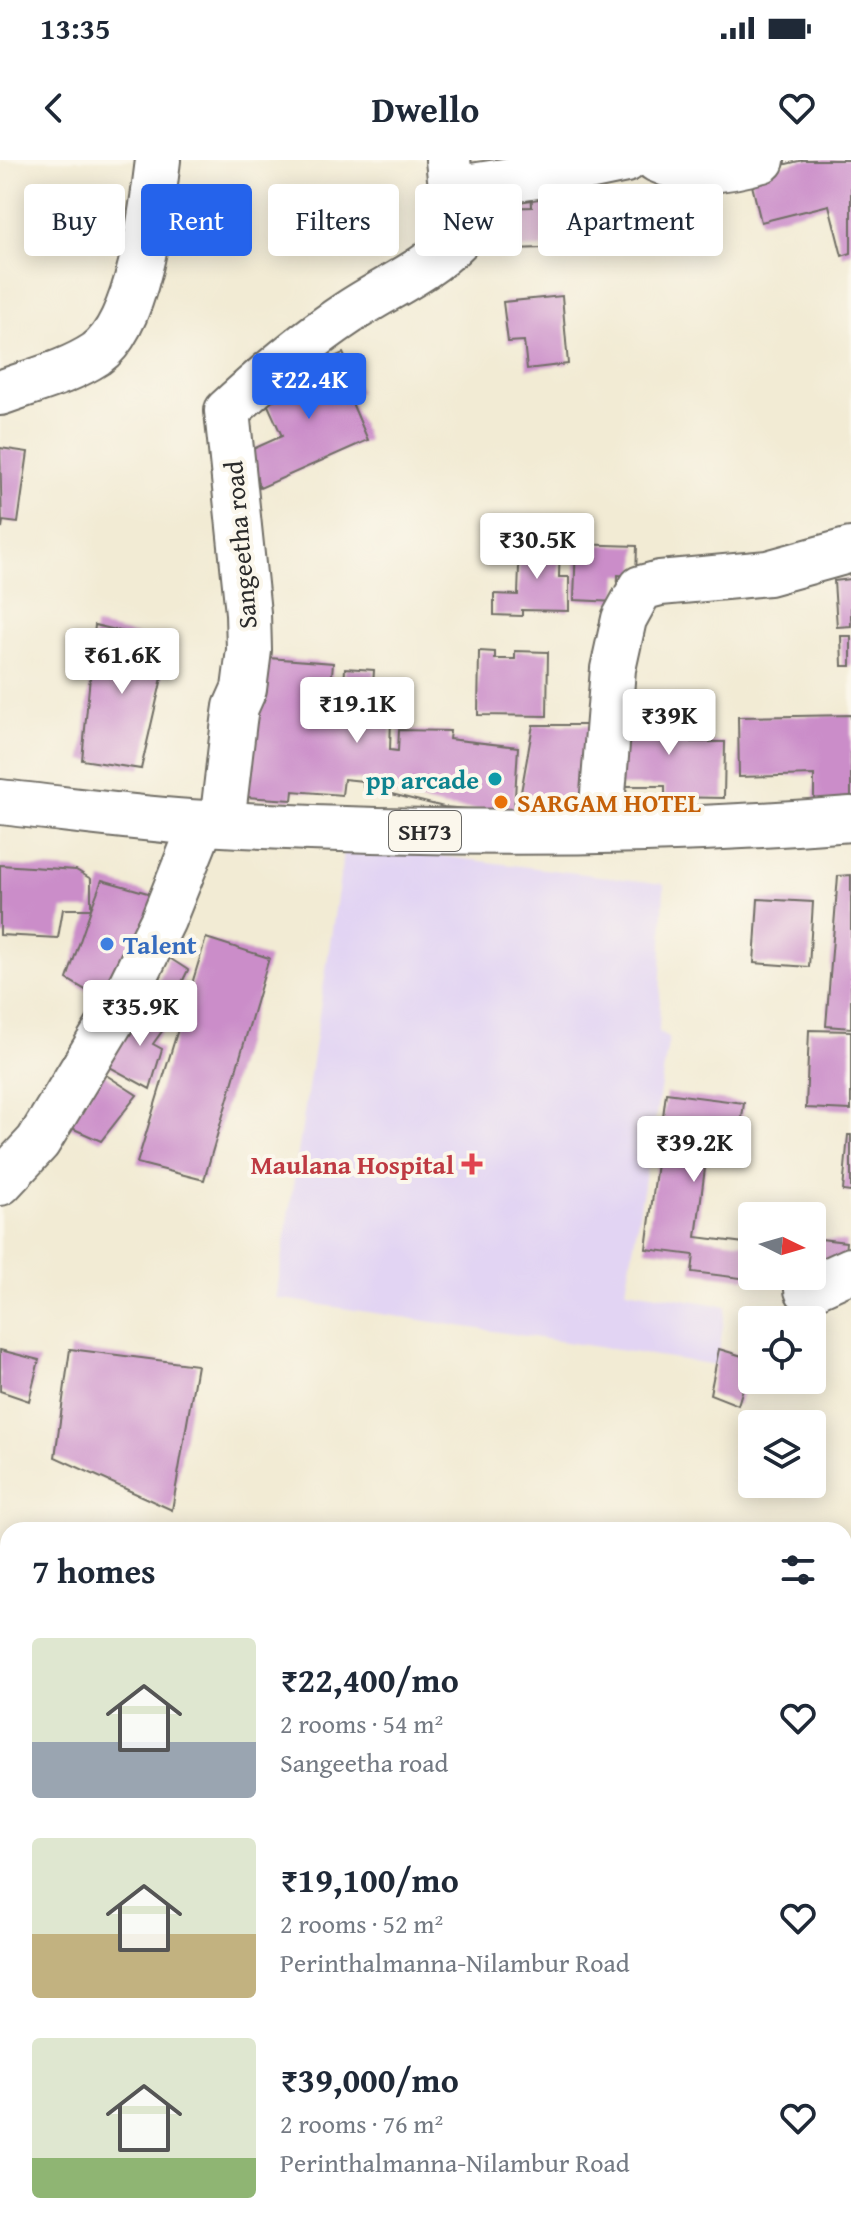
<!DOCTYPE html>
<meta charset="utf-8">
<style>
:root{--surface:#fff;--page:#f2f2f3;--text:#1f2937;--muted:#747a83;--accent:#2563eb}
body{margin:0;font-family:"Gentium Book Plus",serif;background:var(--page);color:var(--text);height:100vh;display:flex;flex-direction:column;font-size:30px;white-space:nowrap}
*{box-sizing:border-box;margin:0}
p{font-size:26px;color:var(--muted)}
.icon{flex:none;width:44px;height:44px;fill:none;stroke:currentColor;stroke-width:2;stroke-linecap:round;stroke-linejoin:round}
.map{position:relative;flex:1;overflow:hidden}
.panel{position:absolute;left:0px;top:1362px;width:852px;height:712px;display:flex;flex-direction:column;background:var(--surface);border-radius:24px 24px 0 0;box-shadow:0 4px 20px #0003}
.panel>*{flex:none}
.banner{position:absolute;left:24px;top:24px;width:804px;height:72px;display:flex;gap:16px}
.needle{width:52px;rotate:95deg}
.fabs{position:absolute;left:738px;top:1042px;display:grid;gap:16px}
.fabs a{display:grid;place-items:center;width:88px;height:88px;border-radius:8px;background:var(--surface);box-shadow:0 4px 20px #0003;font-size:40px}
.price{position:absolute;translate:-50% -68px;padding:0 18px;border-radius:8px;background:#fff;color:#222;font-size:26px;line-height:52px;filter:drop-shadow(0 2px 4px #0008)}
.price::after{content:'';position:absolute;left:50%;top:48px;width:24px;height:18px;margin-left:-12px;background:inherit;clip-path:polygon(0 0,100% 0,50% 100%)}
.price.active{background:var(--accent);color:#fff}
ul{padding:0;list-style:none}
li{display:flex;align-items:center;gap:24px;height:200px;padding:0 32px}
li span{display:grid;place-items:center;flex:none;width:224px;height:160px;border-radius:8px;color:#555}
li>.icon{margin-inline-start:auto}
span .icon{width:96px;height:96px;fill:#fffc;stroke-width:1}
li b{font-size:34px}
h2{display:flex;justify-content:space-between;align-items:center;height:96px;padding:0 32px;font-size:34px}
.chip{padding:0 28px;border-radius:8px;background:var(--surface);box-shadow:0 4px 20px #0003;font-size:28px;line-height:72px}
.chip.active{background:var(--accent);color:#fff}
.status{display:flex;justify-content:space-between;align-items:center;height:56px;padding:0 40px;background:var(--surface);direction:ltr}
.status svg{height:22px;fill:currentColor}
header{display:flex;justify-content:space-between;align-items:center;height:104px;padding:0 32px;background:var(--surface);font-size:36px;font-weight:700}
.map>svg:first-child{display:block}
</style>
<div class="status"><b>13:35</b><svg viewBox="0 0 49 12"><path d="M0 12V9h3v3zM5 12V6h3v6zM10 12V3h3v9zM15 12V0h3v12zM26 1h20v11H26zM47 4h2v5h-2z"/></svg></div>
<header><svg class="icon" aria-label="back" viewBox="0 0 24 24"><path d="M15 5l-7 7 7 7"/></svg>Dwello<svg class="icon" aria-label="heart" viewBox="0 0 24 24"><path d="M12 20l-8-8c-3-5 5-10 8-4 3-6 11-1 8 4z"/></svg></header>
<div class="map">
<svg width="851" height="2074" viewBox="0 0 851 2074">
<rect width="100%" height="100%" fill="#fbf7ec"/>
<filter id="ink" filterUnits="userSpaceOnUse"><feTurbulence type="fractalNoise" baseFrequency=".0125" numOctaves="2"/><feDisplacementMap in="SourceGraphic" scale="16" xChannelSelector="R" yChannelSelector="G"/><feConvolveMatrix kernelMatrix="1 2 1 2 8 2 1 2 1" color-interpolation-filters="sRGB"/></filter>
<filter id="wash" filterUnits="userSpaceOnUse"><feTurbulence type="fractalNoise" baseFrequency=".006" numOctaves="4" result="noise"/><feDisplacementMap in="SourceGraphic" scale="32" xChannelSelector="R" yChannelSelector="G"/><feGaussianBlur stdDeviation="1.8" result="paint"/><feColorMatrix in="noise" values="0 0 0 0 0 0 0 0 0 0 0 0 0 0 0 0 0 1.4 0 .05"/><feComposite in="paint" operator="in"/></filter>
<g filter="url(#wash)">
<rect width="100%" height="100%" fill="#f2ebd4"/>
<!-- built -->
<path fill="#e2d4f3" d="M 345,684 L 664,724 L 659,872 L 669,878 L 626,1130 L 726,1146 L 717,1205 L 276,1138 Z"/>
<g id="blocks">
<!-- building -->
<path fill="#cb8dc9" d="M 803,0 L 851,0 L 851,93 L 842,96 L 829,45 L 761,62 L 749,13 Z
M 571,23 L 572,71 L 543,71 L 543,88 L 512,89 L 512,74 L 500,74 L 499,48 L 532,47 L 531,24 Z
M 562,136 L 568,204 L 527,209 L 524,181 L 508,182 L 503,142 Z
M 343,193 L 360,232 L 349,236 L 368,280 L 260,328 L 244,293 L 282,276 L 261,230 Z
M 0,288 L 28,292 L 18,363 L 3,361 L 2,368 Z
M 520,378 L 560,379 L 559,417 L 569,417 L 569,451 L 522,450 L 522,456 L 494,455 L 494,434 L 518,435 Z
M 576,384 L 637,386 L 636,416 L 618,415 L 617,442 L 574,440 Z
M 851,419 L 851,466 L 837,467 L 834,421 Z
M 95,465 L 170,483 L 141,609 L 82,600 Z
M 841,476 L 851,476 L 851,506 L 842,506 Z
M 479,491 L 495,492 L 495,499 L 515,499 L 515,491 L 548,492 L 547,556 L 478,555 Z
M 256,497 L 333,503 L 331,526 L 344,527 L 345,508 L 374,510 L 371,558 L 391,559 L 390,590 L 398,591 L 399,570 L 450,571 L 449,579 L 518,587 L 514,653 L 444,647 L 363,627 L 363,621 L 344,619 L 342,635 L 293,631 L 292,640 L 231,636 Z
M 618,555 L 691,555 L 691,582 L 725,582 L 724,638 L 665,637 L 665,626 L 617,626 Z
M 851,555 L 851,641 L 814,642 L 814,615 L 739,617 L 738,557 Z
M 533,565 L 597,565 L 590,648 L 518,649 Z
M 0,705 L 76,710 L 91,719 L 91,749 L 102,720 L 158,736 L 106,842 L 67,819 L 91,749 L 63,749 L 58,778 L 0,775 Z
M 851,715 L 851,868 L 826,866 L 838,716 Z
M 758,739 L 813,742 L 809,807 L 754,803 Z
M 206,778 L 269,798 L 204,1020 L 137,1003 Z
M 168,797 L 188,810 L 169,849 L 152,841 Z
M 145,844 L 170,860 L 153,884 L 162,889 L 150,929 L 104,904 Z
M 809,870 L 851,871 L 851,950 L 806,948 Z
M 103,913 L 137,935 L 101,981 L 67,966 Z
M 666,933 L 744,943 L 738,988 L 708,985 L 696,1077 L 752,1084 L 752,1116 L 765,1116 L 764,1121 L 692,1112 L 694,1095 L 646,1089 Z
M 848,975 L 851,975 L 851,1032 L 843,1031 Z
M 812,1078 L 846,1082 L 844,1104 L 812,1100 Z
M 794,1145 L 815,1147 L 814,1160 L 794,1160 Z
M 70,1189 L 197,1205 L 172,1350 L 55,1297 Z
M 719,1189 L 752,1199 L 738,1245 L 710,1234 Z
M 0,1190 L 39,1200 L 29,1241 L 0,1231 Z
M 0,1634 L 8,1638 L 8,1717 L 0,1713 Z
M 0,1744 L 8,1751 L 8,1947 L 0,1942 Z
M 851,1944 L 851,2051 L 844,2052 L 844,1945 Z
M 174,2066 L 202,2066 L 195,2074 L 186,2074 Z
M 259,2066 L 294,2066 L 289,2074 L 268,2074 Z
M 304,2066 L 337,2066 L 334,2074 L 301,2074 Z
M 479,2066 L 483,2066 L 505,2074 L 476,2074 Z"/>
</g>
</g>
<g filter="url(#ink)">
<use href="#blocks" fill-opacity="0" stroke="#716e66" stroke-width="2"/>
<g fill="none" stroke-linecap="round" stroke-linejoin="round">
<!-- minor casing -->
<g stroke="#716e66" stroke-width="48">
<path id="minor" d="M 657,0 C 690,16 727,10 762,0
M 452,29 L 583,9 L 626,0
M 0,233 C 32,221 67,213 96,194 C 139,164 152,50 158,0
M 222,663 L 234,561 L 236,547 L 244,529 L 249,490 L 248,453 L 227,251 C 265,216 304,182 348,153 C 385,128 426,112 457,80 L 448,0
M 600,671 L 613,509 L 624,459 L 641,428 L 660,423 L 768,413 L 851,390
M 0,1023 L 38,982 L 120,847 L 163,760 L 202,663
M 807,1130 L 851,1110
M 0,1713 L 8,1717
M 619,2066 L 630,2074"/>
</g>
<!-- major casing -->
<g stroke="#716e66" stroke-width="48">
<path id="major" d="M 0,642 C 68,649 136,659 205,663 C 420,675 636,676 851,659"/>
</g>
<!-- minor -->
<use href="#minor" stroke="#fff" stroke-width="44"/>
<!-- major -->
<use href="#major" stroke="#fff" stroke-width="44"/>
</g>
</g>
<!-- markers -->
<circle fill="#0f9aa8" stroke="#fbf7ec" stroke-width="3" cx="495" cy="619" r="8"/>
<circle fill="#e8710a" stroke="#fbf7ec" stroke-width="3" cx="501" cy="642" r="8"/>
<circle fill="#3f7fe0" stroke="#fbf7ec" stroke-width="3" cx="107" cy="784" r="8"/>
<path fill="#e0444e" stroke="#fbf7ec" stroke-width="3" d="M468 992h8v8h8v8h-8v8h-8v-8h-8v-8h8z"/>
<g text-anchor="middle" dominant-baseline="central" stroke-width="8" stroke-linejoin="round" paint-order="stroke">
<!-- shield labels -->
<rect fill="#fbf7ec" stroke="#696865" stroke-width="2" x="389" y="651" width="72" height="40" rx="6"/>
<g font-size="24" font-weight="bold" fill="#2b2b2b">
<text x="425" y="671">SH73</text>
</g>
<!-- street labels -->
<g font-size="26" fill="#2b2b2b" stroke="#fbf7ec">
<text transform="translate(240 385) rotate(-95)">Sangeetha road</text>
</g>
<!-- culture labels -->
<g font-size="26" font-weight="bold" fill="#0d838f" stroke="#fbf7ec" text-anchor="end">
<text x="479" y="619">pp arcade</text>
</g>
<!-- food labels -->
<g font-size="26" font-weight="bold" fill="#c56008" stroke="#fbf7ec" text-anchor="start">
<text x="517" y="642">SARGAM HOTEL</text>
</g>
<!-- shop labels -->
<g font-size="26" font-weight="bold" fill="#366cbe" stroke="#fbf7ec" text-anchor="start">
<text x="123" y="784">Talent</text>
</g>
<!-- health labels -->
<g font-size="26" font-weight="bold" fill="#be3a42" stroke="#fbf7ec" text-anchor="end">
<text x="454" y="1004">Maulana Hospital</text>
</g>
</g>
</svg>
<div class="fabs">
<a><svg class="needle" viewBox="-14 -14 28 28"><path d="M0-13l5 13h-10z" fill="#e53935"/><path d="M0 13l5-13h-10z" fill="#747a83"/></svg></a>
<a><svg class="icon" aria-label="locate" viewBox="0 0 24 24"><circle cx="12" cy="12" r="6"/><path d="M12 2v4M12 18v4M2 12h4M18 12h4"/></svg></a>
<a><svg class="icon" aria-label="layers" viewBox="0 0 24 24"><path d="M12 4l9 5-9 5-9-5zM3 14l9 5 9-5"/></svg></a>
</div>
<b class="price active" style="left:309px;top:261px">₹22.4K</b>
<b class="price" style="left:537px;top:421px">₹30.5K</b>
<b class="price" style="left:122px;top:536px">₹61.6K</b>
<b class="price" style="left:357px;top:585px">₹19.1K</b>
<b class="price" style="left:669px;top:597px">₹39K</b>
<b class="price" style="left:140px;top:888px">₹35.9K</b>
<b class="price" style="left:694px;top:1024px">₹39.2K</b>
<div class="banner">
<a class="chip">Buy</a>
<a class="chip active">Rent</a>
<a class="chip">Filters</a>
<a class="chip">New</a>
<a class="chip">Apartment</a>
</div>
<section class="panel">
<h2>7 homes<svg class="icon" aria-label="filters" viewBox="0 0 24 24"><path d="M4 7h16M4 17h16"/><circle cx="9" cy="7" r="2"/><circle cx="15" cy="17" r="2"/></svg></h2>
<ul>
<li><span style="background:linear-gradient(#dfe7d0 65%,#9aa5b1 0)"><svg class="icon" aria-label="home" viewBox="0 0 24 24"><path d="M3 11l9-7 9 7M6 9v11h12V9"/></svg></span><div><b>₹22,400/mo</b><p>2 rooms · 54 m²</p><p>Sangeetha road</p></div><svg class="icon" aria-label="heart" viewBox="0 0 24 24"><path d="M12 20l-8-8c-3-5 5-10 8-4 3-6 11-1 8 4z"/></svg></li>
<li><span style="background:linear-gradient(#dfe7d0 60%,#c2b280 0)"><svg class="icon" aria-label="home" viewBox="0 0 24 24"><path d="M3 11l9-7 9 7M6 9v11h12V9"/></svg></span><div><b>₹19,100/mo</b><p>2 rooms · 52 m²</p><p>Perinthalmanna-Nilambur Road</p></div><svg class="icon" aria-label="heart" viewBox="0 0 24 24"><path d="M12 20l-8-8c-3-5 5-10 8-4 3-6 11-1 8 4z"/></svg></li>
<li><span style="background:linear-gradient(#dfe7d0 75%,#8fb573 0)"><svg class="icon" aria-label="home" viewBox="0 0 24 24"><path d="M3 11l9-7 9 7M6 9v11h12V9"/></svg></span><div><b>₹39,000/mo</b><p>2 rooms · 76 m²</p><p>Perinthalmanna-Nilambur Road</p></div><svg class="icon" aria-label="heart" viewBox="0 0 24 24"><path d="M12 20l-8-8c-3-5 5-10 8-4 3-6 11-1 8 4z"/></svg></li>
</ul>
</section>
</div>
